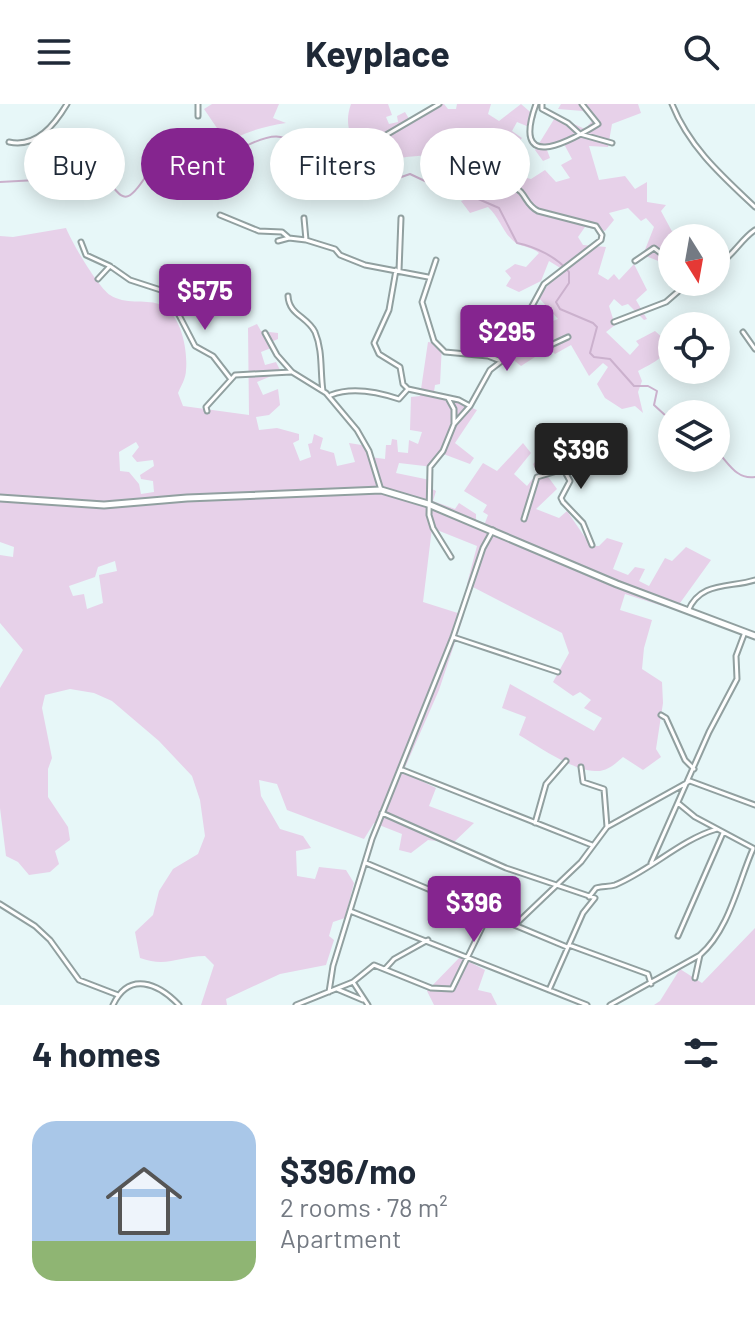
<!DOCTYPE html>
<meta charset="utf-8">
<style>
:root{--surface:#fff;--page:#f2f2f3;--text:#1f2937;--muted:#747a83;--accent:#85258f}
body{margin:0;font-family:Barlow,sans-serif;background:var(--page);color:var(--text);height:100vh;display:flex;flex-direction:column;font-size:30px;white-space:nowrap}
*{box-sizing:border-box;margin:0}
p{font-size:26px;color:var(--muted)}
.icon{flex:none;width:44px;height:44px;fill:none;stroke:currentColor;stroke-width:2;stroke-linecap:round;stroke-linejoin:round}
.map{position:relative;height:901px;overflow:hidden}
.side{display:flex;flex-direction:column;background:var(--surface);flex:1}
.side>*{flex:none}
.banner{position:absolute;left:24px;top:24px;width:708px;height:72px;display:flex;gap:16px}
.needle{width:52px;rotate:169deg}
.tools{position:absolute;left:658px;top:120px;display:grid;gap:16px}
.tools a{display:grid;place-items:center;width:72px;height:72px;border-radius:50%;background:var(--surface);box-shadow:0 4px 20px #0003;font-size:40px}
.price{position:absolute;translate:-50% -68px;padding:0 18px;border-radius:8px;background:var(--accent);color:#fff;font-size:26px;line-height:52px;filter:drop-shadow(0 2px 4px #0008)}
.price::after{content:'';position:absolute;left:50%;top:48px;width:24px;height:18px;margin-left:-12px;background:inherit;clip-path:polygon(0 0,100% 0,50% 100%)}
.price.selected{background:#222;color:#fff}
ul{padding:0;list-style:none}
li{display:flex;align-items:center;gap:24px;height:200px;padding:0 32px}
li span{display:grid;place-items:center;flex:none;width:224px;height:160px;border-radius:24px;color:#555}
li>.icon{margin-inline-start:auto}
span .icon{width:96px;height:96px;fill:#fffc;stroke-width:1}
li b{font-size:34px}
h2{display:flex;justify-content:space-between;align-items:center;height:96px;padding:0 32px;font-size:34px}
.chip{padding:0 28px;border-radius:36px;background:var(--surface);box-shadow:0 4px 20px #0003;font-size:28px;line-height:72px}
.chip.selected{background:var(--accent);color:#fff}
header{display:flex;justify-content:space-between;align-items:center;height:104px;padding:0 32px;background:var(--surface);font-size:36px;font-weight:700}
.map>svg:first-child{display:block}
</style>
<header><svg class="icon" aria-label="menu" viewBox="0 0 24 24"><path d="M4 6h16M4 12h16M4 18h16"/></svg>Keyplace<svg class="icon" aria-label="search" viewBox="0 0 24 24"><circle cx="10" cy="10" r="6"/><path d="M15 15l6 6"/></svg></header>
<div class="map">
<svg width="755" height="901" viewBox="0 0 755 901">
<rect width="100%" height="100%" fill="#e7f7f8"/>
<!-- green -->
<path fill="#e7d1e9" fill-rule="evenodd" d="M 212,0 L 279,0 L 273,14 L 286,19 C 261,23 233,30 216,50 L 213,34 L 219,27 L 204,5 Z
M 351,0 L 388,0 L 392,11 L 386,13 L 389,20 L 398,18 L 397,12 L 405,8 L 411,18 L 434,0 L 444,0 L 448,5 L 456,5 L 457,0 L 491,0 L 488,10 L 499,17 L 521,0 L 536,13 L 529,23 L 517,18 L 512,27 L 522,34 L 513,45 L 489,40 L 487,50 L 503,52 L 518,62 L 514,71 L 531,75 L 545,66 L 556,78 L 570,74 L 561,61 L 572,55 L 564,40 L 547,46 L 550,54 L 543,57 L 535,46 L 556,12 L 585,25 L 593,16 L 583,7 L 558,5 L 561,0 L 638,0 L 641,9 L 612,20 L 608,43 L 589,42 L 599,76 L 625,72 L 635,85 L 647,78 L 647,98 L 666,101 L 661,107 L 675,133 L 661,158 L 643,151 L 654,123 L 646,114 L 641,117 L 628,104 L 609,109 L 614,116 L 605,127 L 585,123 L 578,133 L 583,141 L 606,143 L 598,170 L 608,176 L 614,170 L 619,176 L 634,160 L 647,186 L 636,196 L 647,215 L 644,216 L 628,200 L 622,202 L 614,195 L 609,202 L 615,221 L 606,228 L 630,251 L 639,241 L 636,237 L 655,227 L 663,234 L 672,226 C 672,250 659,256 638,267 L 642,277 L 638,288 L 643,309 L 635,302 L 622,305 L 605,294 L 597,280 L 608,263 L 603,259 L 589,272 L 571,241 L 555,250 L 549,244 L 521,262 L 501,246 L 506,237 L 497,230 L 488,244 L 475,239 L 472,250 L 466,247 L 471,219 L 478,222 L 486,204 L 501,209 L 497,218 L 515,225 L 520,218 L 513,211 L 534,199 L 544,220 L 558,215 L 538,193 L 562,165 L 549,157 L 541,177 L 519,188 L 506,182 L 511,174 L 505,167 L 515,160 L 526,163 L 539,149 C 532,143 523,143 516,139 C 503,130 500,114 488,103 L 470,109 L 461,97 L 493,85 L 502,77 L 501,69 L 475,47 L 406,53 L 381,59 C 357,48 341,27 351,0 Z
M 66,124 C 72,139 98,183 110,191 C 125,201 144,195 159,200 C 181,208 188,246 186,266 C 186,274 181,282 178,289 L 183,302 L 249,311 L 248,224 L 257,220 L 261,227 L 278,229 L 278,235 L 271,238 L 271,244 L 261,248 L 265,261 L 276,258 L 281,268 L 257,278 L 263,291 L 278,285 L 280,301 L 269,311 L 256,313 L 259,326 L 277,324 L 299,330 L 299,336 L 293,339 L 300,357 L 311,353 L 308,340 L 312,339 L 314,330 L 323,334 L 320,345 L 334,349 L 337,362 L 355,358 L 349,339 L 368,342 L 370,353 L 385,355 L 386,341 L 391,341 L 392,335 L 397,336 L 398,348 L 408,349 L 409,336 L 418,340 L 422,328 L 410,326 L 411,293 L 420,292 L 428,238 L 442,240 L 440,280 L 435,281 L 434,288 L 477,306 L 455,339 L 474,354 L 470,360 L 438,348 L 433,363 L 399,359 L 396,369 L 430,376 L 427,382 L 436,387 L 433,397 L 455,405 L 459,399 L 476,410 L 476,416 L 485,419 L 488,411 L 483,408 L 487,401 L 464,387 L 483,359 L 497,367 L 523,339 L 531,349 L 514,370 L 527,382 L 537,369 L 533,360 L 552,342 L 557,349 L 541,363 L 557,385 L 536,405 L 559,414 L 567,407 L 591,442 L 599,442 L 607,434 L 623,439 L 613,465 L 628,471 L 635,463 L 645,465 L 639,477 L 649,482 L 665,454 L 672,457 L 686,443 L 711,456 L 675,506 L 625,490 L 620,506 L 652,516 L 644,544 L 642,565 L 662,578 L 663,599 L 656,645 L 661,653 L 643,666 L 623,653 C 615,660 607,668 595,667 C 573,667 538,642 519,631 L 526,613 L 502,604 L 510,580 L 594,627 L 602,614 L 584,604 L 591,596 L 580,588 L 573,592 L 553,578 L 569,549 L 562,529 L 467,480 L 477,442 L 432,424 L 423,498 L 464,511 L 439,586 L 403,668 L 436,684 L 429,702 L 474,719 L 453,739 L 428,736 L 411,749 L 399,746 L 402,730 L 374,719 L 364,735 L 287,706 L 277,680 L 259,676 L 261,692 L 280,725 L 303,732 L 311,744 L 296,747 L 297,772 L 315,775 L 319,763 L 346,766 L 354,779 L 345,814 L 333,818 L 329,832 L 334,836 L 326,861 L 280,870 L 226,895 L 227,901 L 201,901 L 214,861 L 205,852 C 179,852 167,864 140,854 L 135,828 L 153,811 L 159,787 L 173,765 L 198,750 L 205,732 L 200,696 L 192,672 L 159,637 L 112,597 L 94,589 L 70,585 L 45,591 L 42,604 L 52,654 L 48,665 L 48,693 L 68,723 L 70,736 L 55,747 L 59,760 L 50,768 L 29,771 L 18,758 L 6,752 L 0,704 L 0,584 L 23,546 L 0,519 L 0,451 L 13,453 L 14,443 L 0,438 L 0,132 L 13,133 ZM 136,338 L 139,343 L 132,352 L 137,358 L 153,356 L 154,362 L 140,371 L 141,375 L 153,377 L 154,388 L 141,390 L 139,380 L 129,368 L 120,367 L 119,348 ZM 115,457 L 117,467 L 99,471 L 103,499 L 87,505 L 84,490 L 73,492 L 69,482 L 95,473 L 98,463 Z
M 755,824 L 755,901 L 654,901 L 660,897 L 680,865 L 702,879 Z
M 460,853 L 485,866 L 478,886 L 491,889 L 497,901 L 434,901 L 427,887 Z"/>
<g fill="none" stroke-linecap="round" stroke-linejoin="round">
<!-- stream -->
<path stroke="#cbb1cd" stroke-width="2" d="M 0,78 L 37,76 L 64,87 L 72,84 L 81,71 C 126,66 113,127 151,64 L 178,54 L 196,55 L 214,62 C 228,51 268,26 284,34 C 291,53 308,61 325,71 L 334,70 L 387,78 L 410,70 L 444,86 L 463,84 L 476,94 L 499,104 L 517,139 C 536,143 557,153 569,168 L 569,179 L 556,198 L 560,205 L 593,219 L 597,223 L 590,249 L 594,253 L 610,255 L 634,282 L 648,282 L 657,287 L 654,301 L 666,312 L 666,318 L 672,324
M 697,310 L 711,310
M 716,346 C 728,358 736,376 755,373"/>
<!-- street casing -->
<g stroke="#91a0a0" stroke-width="7">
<path id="street" d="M 198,0 L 198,12
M 536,0 C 512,67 564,41 598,20 L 582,0
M 542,0 L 542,5 L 568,19 L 580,30 L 612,39
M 672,0 C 689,43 722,72 755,103
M 386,31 L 439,0
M 9,38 C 37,44 55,20 67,0
M 478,72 C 490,72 512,79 521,88 C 527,95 528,102 538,107 L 596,122 L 602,131 L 601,136 L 544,180 L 512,239 L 512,249
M 220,111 L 259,127 L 282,128 L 289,134 L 306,136
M 304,114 L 306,136 L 335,145 L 340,151 L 365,161 L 428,173
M 278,137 L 289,134
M 81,138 L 86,151 L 110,162
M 436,156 L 422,198 L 434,237 L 445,248 L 488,252 L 501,257
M 635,157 L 654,144 L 672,158
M 716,162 C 733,153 740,136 755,126
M 396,166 L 389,206 L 374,239 L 379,250 L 400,263 L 403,280 L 408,285
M 399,167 L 401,114
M 98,175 L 110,162 L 130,176 L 167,188 L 195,242 L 213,252 L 230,274
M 288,192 C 289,211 307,212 315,228 C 323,247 320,267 323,287
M 614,218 L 666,198 L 689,178
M 743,228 L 755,245
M 265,229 L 277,251 L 292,268 L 326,289 L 357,326 L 369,347 L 381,386
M 331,291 C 351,283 378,288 399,295 L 408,285 L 459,296 L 470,302
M 448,294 L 454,305 L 454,320
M 207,307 L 206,303 L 235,271 L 291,268
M 551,342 L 570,377 L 561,394 L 563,398 L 583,419 L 592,441
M 524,415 L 537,373 L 564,365
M 451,453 L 433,424 L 429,411 L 430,363 L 443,347 L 454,320 L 470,302 L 490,266 L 512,249 L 540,246 L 568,233
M 688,507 C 700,477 730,484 755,476
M 453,533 L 558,568
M 661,611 L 666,614 L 685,656 L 694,665
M 581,663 L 583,678 L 604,685 L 607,723
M 400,665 L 592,741
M 678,699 L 695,713 L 753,744
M 382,709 L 506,764 L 595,794 L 583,809 L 549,886
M 535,719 L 546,680 L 566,657
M 366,759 L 567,843
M 651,759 L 709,628 L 737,575 L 736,552 L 745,528
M 589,793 L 596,784 C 602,782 609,783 615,781 C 651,766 680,736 717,725
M 0,800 L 35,822 L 50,836 L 79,876 L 118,891
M 350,807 L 587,901
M 516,820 L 581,758 L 607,723 L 690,677 L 755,701
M 678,832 L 723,729
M 569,841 L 648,870 L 651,880
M 385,865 L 394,855 L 428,836
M 695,874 L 700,851
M 353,878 L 368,901
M 337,885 L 363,896
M 329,888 L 333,862 L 372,735 L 453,533 L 483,444 L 493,426
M 113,901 C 129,867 158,879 179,901
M 296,901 L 353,878 L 374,861 L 431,884 L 452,885 L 489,809
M 610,901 L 700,851 C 729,826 738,779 753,745"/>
</g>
<!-- secondary casing -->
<g stroke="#91a0a0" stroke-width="9">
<path id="secondary" d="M 0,394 L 104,401 L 187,394 L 381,386 L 428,400 L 617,480 L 755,532"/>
</g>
<!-- street -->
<use href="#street" stroke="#fff" stroke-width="3"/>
<!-- secondary -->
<use href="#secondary" stroke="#fff" stroke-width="5"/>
</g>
</svg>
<div class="tools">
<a><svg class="needle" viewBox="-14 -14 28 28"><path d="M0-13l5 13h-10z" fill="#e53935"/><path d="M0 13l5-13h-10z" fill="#747a83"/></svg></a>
<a><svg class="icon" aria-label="locate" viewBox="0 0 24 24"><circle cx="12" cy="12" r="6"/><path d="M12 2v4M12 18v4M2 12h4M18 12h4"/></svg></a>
<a><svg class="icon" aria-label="layers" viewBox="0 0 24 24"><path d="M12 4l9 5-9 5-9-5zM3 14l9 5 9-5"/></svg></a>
</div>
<b class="price" style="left:205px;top:228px">$575</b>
<b class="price" style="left:507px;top:269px">$295</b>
<b class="price selected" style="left:581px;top:387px">$396</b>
<b class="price" style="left:474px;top:840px">$396</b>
<div class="banner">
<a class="chip">Buy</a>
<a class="chip selected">Rent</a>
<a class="chip">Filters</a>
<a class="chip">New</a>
</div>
</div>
<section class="side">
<h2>4 homes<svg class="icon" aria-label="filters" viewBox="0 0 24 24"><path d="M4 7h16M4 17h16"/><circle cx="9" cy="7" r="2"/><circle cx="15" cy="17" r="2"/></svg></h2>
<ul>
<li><span style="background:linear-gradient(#a9c7e8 75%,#8fb573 0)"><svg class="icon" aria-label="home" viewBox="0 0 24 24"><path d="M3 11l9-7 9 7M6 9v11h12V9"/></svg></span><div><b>$396/mo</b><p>2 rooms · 78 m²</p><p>Apartment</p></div></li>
</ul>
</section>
